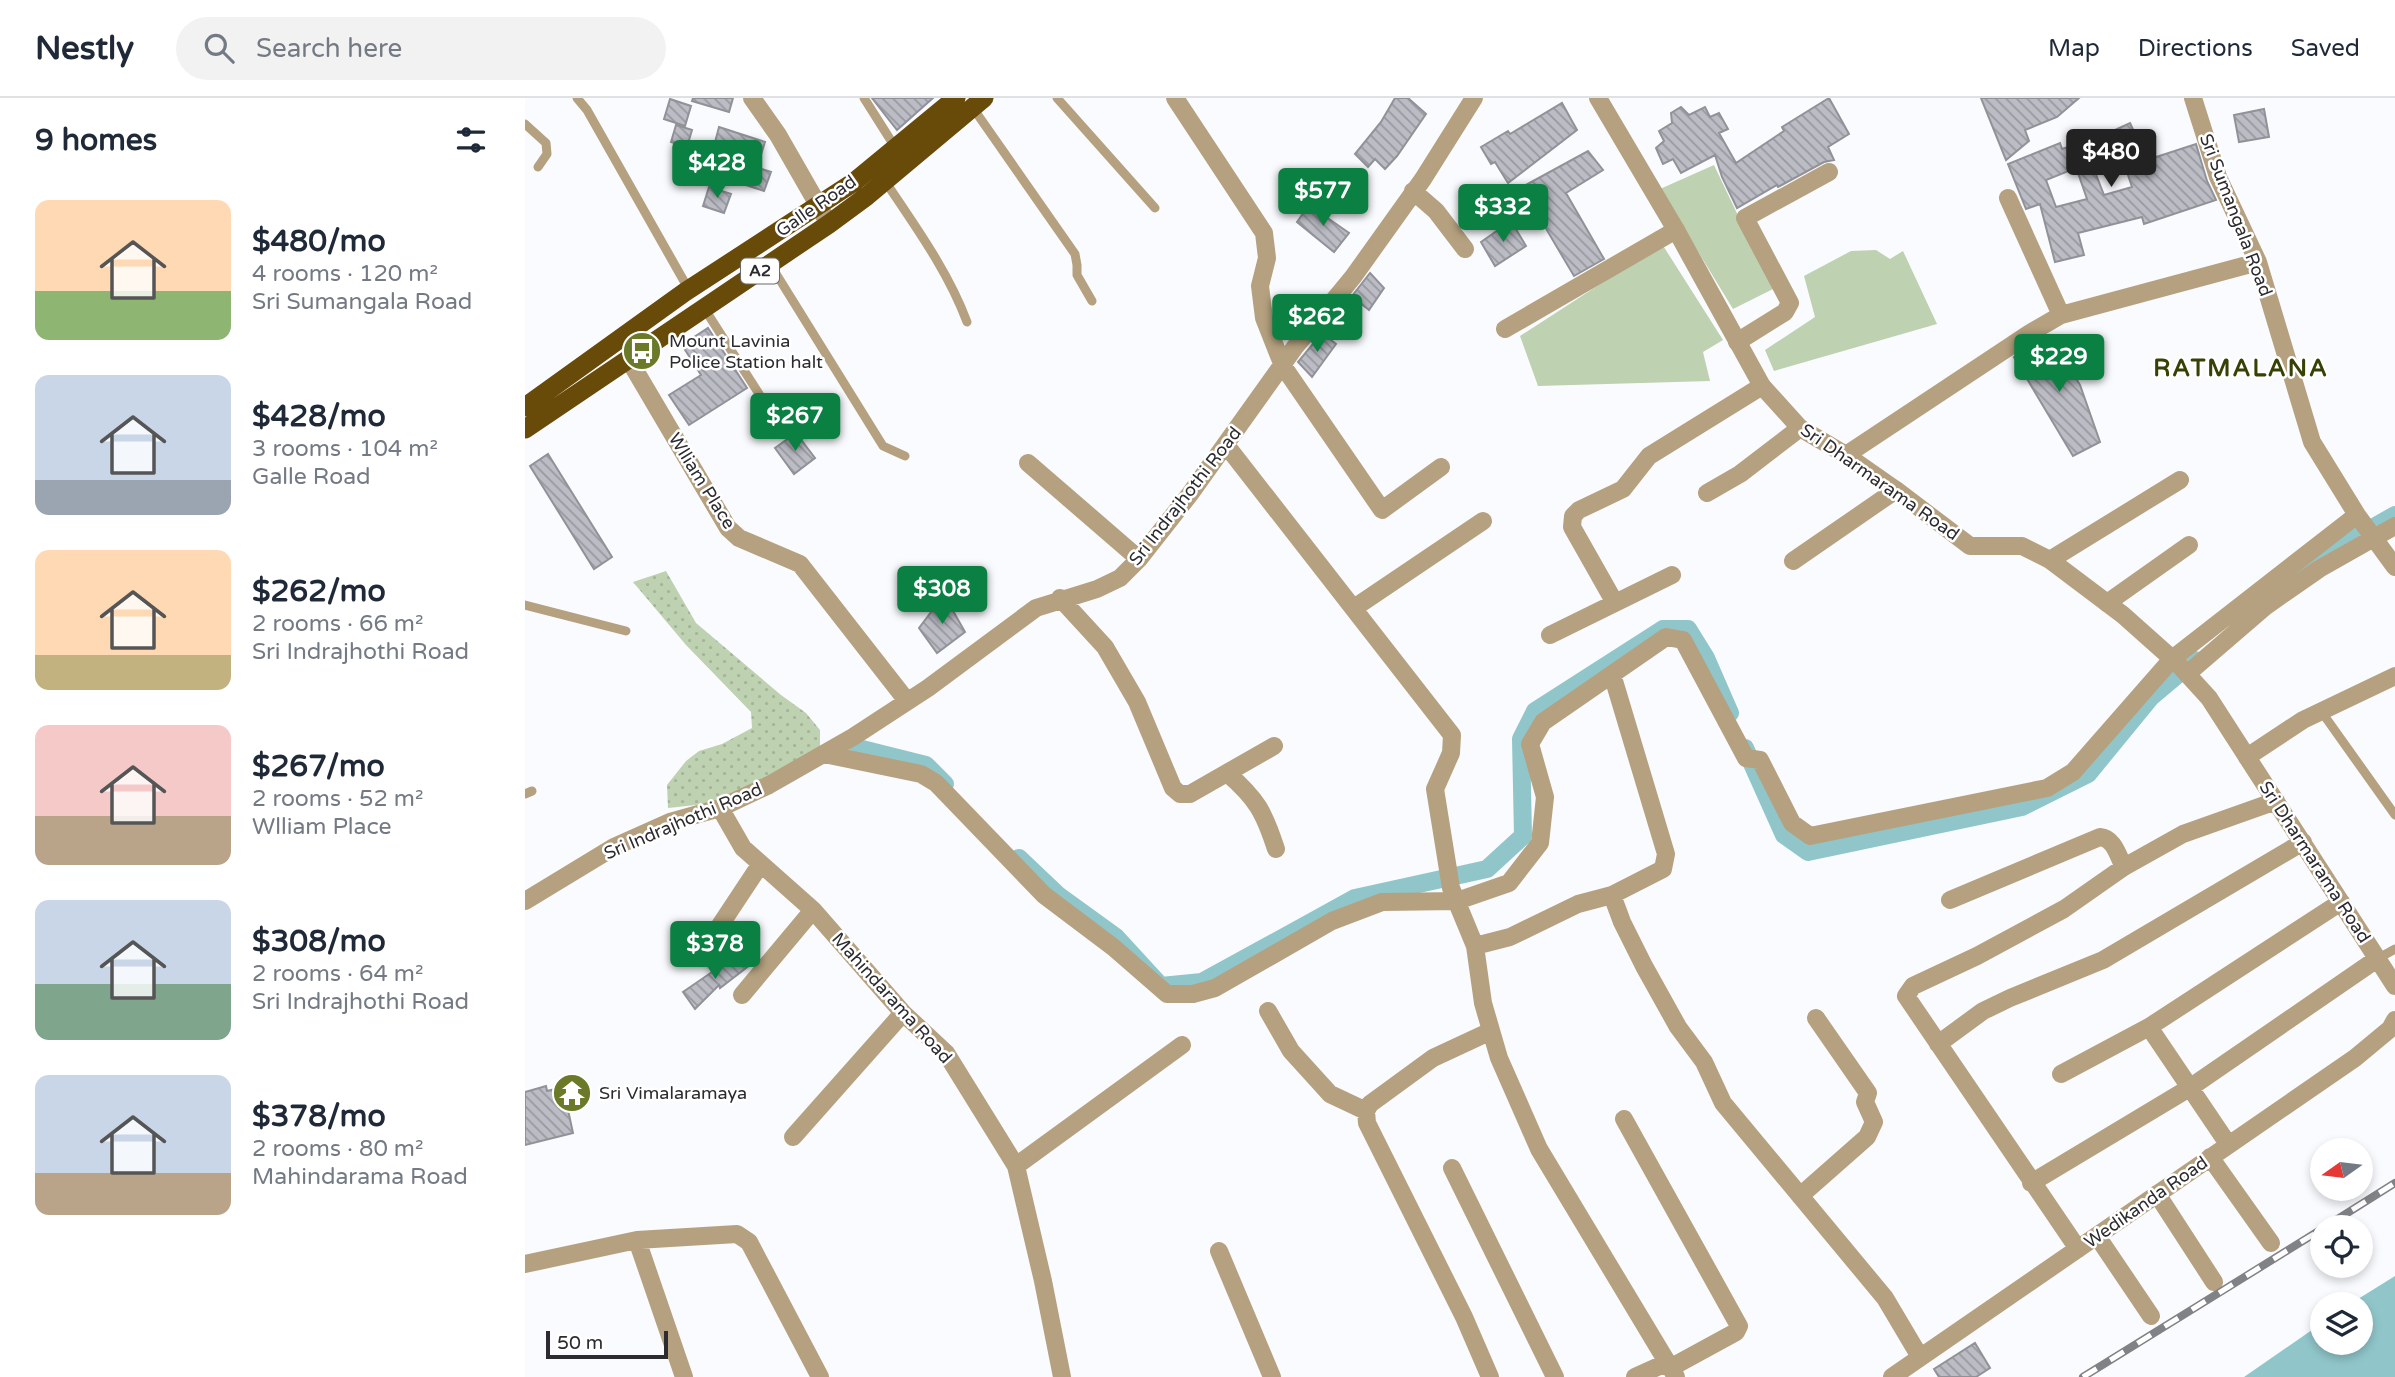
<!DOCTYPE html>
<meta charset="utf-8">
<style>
:root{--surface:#fff;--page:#f2f2f3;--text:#1f2937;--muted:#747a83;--line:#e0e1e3;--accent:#0b8043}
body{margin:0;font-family:"Varela Round",sans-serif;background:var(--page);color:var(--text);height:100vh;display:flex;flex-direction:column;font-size:26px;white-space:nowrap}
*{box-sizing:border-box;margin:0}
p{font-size:23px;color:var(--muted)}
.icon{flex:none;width:38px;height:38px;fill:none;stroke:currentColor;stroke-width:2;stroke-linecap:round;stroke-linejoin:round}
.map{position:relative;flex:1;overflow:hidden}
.sheet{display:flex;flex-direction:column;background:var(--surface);width:525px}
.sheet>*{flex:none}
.needle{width:46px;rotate:256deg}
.controls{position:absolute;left:1785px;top:1040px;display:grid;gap:14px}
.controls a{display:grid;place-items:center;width:63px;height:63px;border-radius:50%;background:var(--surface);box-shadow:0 4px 10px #0003;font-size:35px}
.scale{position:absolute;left:21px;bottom:18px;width:122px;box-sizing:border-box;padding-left:7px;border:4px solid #2c2c30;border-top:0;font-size:19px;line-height:24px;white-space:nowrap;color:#2c2c30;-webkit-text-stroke:5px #fff;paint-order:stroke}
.price{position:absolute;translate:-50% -60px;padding:0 16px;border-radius:7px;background:var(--accent);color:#fff;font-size:23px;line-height:46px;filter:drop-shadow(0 2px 4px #0008)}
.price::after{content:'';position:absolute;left:50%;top:42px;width:21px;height:16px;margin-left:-10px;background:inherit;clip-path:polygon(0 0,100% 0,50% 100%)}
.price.current{background:#222;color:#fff}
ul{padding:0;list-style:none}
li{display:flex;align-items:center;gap:21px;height:175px;padding:0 35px}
li span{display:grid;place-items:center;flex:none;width:196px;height:140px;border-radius:14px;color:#555}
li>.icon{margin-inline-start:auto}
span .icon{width:84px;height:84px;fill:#fffc;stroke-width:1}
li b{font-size:30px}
h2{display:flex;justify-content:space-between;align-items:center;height:84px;padding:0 35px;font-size:30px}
header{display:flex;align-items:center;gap:42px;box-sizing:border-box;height:98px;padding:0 35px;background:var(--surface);border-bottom:2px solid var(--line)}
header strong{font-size:33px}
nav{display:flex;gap:38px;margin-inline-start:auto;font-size:24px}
.search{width:490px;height:63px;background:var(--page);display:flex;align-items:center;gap:18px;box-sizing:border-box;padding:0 24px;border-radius:38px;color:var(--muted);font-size:26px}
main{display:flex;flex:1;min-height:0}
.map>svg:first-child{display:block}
</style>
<header>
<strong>Nestly</strong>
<div class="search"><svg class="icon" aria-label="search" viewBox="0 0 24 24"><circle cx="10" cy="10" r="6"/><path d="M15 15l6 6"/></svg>Search here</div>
<nav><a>Map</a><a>Directions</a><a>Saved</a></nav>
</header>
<main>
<section class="sheet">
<h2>9 homes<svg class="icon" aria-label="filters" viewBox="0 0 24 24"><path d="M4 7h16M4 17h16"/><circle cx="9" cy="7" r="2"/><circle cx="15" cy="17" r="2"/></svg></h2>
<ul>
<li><span style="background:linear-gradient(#ffd9b3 65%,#8fb573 0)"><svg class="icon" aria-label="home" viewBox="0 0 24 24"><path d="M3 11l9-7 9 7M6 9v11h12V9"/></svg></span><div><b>$480/mo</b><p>4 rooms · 120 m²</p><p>Sri Sumangala Road</p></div></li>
<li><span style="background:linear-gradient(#c9d6e8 75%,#9aa5b1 0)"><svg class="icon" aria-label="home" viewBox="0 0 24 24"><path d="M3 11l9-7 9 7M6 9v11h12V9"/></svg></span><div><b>$428/mo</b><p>3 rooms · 104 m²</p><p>Galle Road</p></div></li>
<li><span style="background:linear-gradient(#ffd9b3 75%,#c2b280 0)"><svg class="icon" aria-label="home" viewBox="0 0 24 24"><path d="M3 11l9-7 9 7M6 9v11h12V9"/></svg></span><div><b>$262/mo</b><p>2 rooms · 66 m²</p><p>Sri Indrajhothi Road</p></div></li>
<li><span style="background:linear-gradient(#f6c9c9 65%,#b9a48a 0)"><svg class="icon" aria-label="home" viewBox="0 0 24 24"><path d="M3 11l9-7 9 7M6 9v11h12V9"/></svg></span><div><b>$267/mo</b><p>2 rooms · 52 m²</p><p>Wlliam Place</p></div></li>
<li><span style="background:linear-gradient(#c9d6e8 60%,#7fa58c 0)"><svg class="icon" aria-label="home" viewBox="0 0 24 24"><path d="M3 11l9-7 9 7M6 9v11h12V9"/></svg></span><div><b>$308/mo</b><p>2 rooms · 64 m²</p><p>Sri Indrajhothi Road</p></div></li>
<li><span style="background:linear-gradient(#c9d6e8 70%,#b9a48a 0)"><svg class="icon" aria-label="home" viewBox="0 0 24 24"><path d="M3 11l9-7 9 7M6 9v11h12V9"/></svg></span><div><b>$378/mo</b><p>2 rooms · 80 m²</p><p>Mahindarama Road</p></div></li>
</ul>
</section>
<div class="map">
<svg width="1870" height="1279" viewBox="0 0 1870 1279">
<defs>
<pattern id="grass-dots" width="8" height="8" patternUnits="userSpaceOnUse" patternTransform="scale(1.75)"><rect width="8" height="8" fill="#bed1b0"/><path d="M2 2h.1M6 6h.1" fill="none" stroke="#a3b498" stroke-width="1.8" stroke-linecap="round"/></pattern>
<pattern id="building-back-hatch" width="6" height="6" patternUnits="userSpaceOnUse" patternTransform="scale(1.75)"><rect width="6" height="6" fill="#bbbcc4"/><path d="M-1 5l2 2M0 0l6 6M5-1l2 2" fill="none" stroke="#9899a0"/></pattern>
</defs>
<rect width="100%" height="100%" fill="#fafbfe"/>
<!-- grass -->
<path fill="url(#grass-dots)" d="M 141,473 L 171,525 L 256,597 L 281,615 L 295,632 L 295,649 L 222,690 L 180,706 L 143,710 L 142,687 L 161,663 L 174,653 L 197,646 L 227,630 L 226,614 L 161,547 L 108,484 Z"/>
<!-- park -->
<path fill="#bed1b0" d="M 1189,67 L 1248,191 L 1208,211 L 1135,91 Z
M 1137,146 L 1198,242 L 1178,254 L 1185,283 L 1013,288 L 995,238 Z
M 1351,152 L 1365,161 L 1378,153 L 1412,226 L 1249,273 L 1240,252 L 1290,219 L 1279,178 L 1326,153 Z"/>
<!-- water -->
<path fill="#90c6ca" d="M 1870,1178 L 1870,1279 L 1719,1279 L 1797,1225 L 1797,1244 L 1836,1244 L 1836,1206 L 1825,1206 Z"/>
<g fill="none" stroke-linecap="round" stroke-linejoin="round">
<!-- canal -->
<path stroke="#90c6ca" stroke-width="18" d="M 1750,494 L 1782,467 L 1870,417
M 333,650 L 401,667 L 420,686
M 1220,650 L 1259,737 L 1283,754 L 1497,709 L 1563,676 L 1626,599 L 1670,562
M 494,760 L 533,797 L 591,839 L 636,888 L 677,884 L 830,800 L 962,771 L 998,738 L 996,641 L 1010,613 L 1138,531 L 1163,531 L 1181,560 L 1205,615"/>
</g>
<!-- building -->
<path fill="url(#building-back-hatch)" stroke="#919299" stroke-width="2" d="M 168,0 L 208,0 L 204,14 L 167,3 Z
M 347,0 L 408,0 L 372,32 Z
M 870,0 L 883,0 L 901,16 L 872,58 L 860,71 L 850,61 L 843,69 L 830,56 L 856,24 Z
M 1304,0 L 1324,36 L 1303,49 L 1309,62 L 1299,64 L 1253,89 L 1252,87 L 1212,110 L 1197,79 L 1190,57 L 1156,75 L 1148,61 L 1138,66 L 1131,50 L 1139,43 L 1134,33 L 1147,25 L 1146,15 L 1156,9 L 1164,17 L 1180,9 L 1185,19 L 1194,15 L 1203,31 L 1194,35 L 1211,65 L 1259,33 L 1257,29 Z
M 1456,0 L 1554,0 L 1532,19 L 1500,32 L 1504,43 L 1481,62 Z
M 145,1 L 166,8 L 160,28 L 139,21 Z
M 1037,5 L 1052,32 L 983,85 L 970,64 L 966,66 L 956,49 L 983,33 L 985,36 Z
M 1739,11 L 1744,39 L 1714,44 L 1709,17 Z
M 1605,25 L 1622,62 L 1671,46 L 1682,83 L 1691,102 L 1619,126 L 1617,119 L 1553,135 L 1559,157 L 1530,164 L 1515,106 L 1501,111 L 1483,66 L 1535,45 L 1537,51 L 1543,49 L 1551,70 L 1521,82 L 1531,109 L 1562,101 L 1552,72 L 1567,66 L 1579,97 L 1607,89 L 1595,53 L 1577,61 L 1568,42 Z
M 151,27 L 167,32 L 162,49 L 146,44 Z
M 194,29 L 240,44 L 234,63 L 189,48 Z
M 168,51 L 194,59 L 185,85 L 159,77 Z
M 1063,53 L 1078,72 L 1041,95 L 1079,161 L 1049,178 L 1013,117 L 1006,122 L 988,94 Z
M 224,67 L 246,74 L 239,93 L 218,86 Z
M 184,89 L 206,96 L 199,115 L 178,108 Z
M 784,107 L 824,135 L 809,154 L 772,124 Z
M 986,123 L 1001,148 L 970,168 L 956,144 Z
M 845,175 L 859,190 L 844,212 L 827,198 Z
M 183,230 L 222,290 L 164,327 L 144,297 L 176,277 L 157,247 Z
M 797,235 L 811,246 L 787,279 L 773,264 Z
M 1524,237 L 1555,287 L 1575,344 L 1548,358 L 1489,259 Z
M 271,335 L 290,360 L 269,376 L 250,350 Z
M 23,356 L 87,459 L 69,471 L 5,368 Z
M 419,497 L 440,534 L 412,555 L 394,530 Z
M 220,857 L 225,867 L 195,890 L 194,887 L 170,911 L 158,894 L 187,874 Z
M 21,988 L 22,993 L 38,989 L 48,1035 L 0,1047 L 0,994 Z
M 1450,1245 L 1465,1270 L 1451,1279 L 1414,1279 L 1409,1271 Z"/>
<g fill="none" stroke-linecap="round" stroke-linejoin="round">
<!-- service -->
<path stroke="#b5a17f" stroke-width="9" d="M 52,0 L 62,12 L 164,192
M 339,0 L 370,49
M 532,0 L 630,110
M 448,10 L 550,156 L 552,167 L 552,177 L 567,203
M 0,26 L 21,45 L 22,56 L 13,69
M 360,83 C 390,128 423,173 442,224
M 245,166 L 358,348 L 380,358
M 179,210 L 254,327
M 0,507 L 101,533
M 1796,613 L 1870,717
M 0,696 L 7,693
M 1852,861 L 1870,851"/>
<!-- minor -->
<path stroke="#b5a17f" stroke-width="18" d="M 227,0 L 253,37 L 304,126
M 650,0 L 739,135 L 742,160 L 735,188 L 739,220 L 758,268 L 857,412 L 916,369
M 1668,0 L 1693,79 L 1733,164 L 1787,344 L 1832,417 L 1870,469
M 888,93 L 911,113 L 940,151
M 1483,100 L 1536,217
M 980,231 L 1151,132
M 1212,244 L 1260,214 L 1265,205 L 1220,120 L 1304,74
M 104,262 L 203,430 L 214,440 L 275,466 L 382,603
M 701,347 L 927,637 L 926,655 L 910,691 L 926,790 L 950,848 L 958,905 L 974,960 L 1014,1051 L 1151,1279
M 1321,357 L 1505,235 L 1536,217 L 1733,164
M 503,365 L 614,461
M 1182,395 L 1215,376 L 1275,330
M 1525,462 L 1655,382
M 1268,463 L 1371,392
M 535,500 L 580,549 L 612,604 L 648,690 L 655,696 L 665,696 L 749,648
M 1090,505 L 1047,429 L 1048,418 L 1054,412 L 1098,391 L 1124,358 L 1237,288
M 1582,505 L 1664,447
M 829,510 L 958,423
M 1025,537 L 1147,477
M 1087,576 L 1141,756 L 1138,771 L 1087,797
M 1662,576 L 1741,508 L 1794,471 L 1870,428
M 299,656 L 396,676 L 411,685 L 519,797 L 588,849 L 642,896 L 668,896 L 690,890 L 807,823 L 857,804 L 932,803 L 984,785 L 1015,745 L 1020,699 L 1005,646 L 1018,624 L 1141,539 L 1158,542 L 1221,660 L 1235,662 L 1267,725 L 1285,738 L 1522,690 L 1548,674 L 1647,561 L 1832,417
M 1722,659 L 1870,888
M 702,675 C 732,701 739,714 751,751
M 195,710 L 218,750 L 288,812 L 378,915 L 421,955 L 491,1068 L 518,1183 L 537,1279
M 1425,802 L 1575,739 C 1589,740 1593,758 1599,769
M 0,803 L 89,749 L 145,724 L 195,710 L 244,687 L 328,639 L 403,590 L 511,510 L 572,491 L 595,480 L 614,461 L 665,396 L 770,249 L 828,179 L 898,81 L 949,0
M 950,848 L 985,839 L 1053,806 L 1087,797 L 1097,824 L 1119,868 L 1153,929 L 1179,964 L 1198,1005 L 1360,1200 L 1395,1259
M 170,855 L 184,844 L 235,767
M 217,897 L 288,812
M 743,913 L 766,953 L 805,996 L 841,1013
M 1624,929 L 1703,1046
M 1413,946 L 1458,913 L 1485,900 L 1578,862 L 1778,744
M 1536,976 L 1624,929 L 1816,804
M 1099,1021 L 1214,1228 L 1211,1234 L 1145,1270
M 268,1039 L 378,915
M 1685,1059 L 1746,1145
M 491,1068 L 657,947
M 927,1070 L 1030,1279
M 1506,1085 L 1666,989 L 1852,861
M 1632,1096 L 1689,1184
M 1275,1098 L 1342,1039 L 1349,1024 L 1340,1004 L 1343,995 L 1291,920
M 1572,1138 L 1626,1218
M 112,1142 L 159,1279
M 1553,1151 L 1381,898 L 1388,888 L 1452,858 L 1539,811 L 1599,769 L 1658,736 L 1751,703
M 694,1153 L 747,1279
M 0,1166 L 112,1142 L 212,1136 L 224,1144 L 295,1279
M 965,1279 L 939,1219 L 842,1025 L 841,1013 L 845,1006 L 908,960 L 966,933
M 1110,1279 L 1141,1265
M 1367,1279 L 1830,960 L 1865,931 L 1870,922"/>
<!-- tertiary -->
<path stroke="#b5a17f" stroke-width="18" d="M 1073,0 L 1151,132 L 1237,288 L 1275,330 L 1321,357 L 1371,392 L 1445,448 L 1497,448 L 1525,462 L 1598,517 L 1653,566 L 1684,600 L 1722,659 L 1778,622 L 1870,578"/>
<!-- trunk -->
<path stroke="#694b09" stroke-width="19" d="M 0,309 L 160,194 L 329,84 L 431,0
M 0,331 L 304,126 L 342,98 L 459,0"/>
<!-- rail casing -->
<g stroke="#818285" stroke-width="8">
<path id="rail" d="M 1800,1129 L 1870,1085
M 1558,1279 L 1797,1131"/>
</g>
<!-- rail -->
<use href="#rail" stroke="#fff" stroke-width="5" stroke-dasharray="16" stroke-linecap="butt"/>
</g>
<!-- icons -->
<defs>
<g id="bus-disc" transform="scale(2.0125)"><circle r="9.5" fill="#6a7a29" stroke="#fff"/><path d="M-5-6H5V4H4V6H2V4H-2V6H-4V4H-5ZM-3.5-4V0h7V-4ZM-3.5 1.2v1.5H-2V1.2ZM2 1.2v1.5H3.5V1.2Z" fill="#fff"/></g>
<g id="temple-disc" transform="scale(2.0125)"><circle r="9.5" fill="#6a7a29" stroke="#fff"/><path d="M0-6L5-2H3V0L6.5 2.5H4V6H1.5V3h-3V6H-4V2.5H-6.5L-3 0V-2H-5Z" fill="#fff"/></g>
</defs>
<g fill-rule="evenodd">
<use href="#bus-disc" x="117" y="253"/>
<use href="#temple-disc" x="47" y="995"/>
</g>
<g text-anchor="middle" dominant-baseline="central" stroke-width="5" stroke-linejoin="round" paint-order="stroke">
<!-- shield labels -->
<rect fill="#fff" stroke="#6b6b6e" stroke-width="2" x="216" y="160.5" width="38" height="25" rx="5"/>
<g font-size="16" font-weight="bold" fill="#2c2c30">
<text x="235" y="173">A2</text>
</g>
<!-- street labels -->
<g font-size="18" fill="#2c2c30" stroke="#fff">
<text transform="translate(291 108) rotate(-35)">Galle Road</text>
<text transform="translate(1711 117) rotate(69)">Sri Sumangala Road</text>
<text transform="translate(177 383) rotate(58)">Wlliam Place</text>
<text transform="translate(1355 384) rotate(35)">Sri Dharmarama Road</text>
<text transform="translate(660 398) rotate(-52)">Sri Indrajhothi Road</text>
<text transform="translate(158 723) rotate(-23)">Sri Indrajhothi Road</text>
<text transform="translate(1790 764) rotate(57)">Sri Dharmarama Road</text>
<text transform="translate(367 900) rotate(48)">Mahindarama Road</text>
<text transform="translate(1621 1104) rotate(-35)">Wedikanda Road</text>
</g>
<!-- poi labels -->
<g font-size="18" fill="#2c2c30" stroke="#fff" text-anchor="start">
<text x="144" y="243">Mount Lavinia<tspan x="144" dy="21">Police Station halt</tspan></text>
<text x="74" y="995">Sri Vimalaramaya</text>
</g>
<!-- district labels -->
<g font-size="24" font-weight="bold" letter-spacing="2" fill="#374106" stroke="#fff">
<text x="1716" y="270">RATMALANA</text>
</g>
</g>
</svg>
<div class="controls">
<a><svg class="needle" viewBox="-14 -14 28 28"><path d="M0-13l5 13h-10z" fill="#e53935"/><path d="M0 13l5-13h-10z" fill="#747a83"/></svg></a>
<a><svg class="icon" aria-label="locate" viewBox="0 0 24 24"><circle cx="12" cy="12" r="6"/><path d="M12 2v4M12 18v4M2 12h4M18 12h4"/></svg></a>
<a><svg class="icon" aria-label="layers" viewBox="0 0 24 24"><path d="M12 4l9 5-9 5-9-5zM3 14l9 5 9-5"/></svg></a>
</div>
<div class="scale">50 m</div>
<b class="price current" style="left:1586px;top:91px">$480</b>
<b class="price" style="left:192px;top:102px">$428</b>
<b class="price" style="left:798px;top:130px">$577</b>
<b class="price" style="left:978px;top:146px">$332</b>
<b class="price" style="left:792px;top:256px">$262</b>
<b class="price" style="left:1534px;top:296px">$229</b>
<b class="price" style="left:270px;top:355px">$267</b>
<b class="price" style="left:417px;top:528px">$308</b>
<b class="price" style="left:190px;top:883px">$378</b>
</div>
</main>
